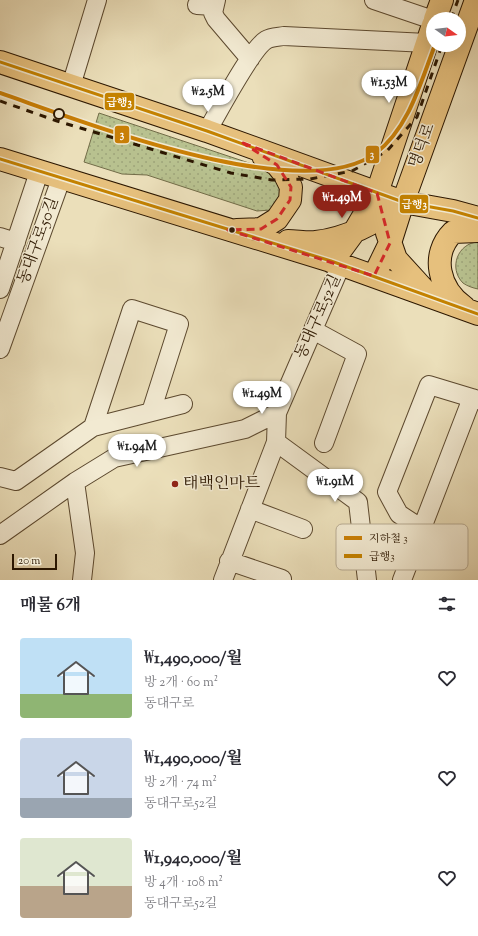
<!DOCTYPE html>
<html lang="ko">
<meta charset="utf-8">
<style>
:root{--surface:#fff;--page:#f2f2f3;--text:#2b2b33;--muted:#7c7c81;--accent:#8f2418}
body{margin:0;font-family:"Sorts Mill Goudy","Noto Serif KR",serif;background:var(--page);color:var(--text);height:100vh;display:flex;flex-direction:column;font-size:15px;white-space:nowrap}
*{box-sizing:border-box;margin:0}
p{font-size:13px;color:var(--muted)}
.icon{flex:none;width:22px;height:22px;fill:none;stroke:currentColor;stroke-width:2;stroke-linecap:round;stroke-linejoin:round}
.map{position:relative;height:580px;overflow:hidden}
.side{display:flex;flex-direction:column;background:var(--surface);flex:1}
.side>*{flex:none}
.needle{width:26px;rotate:104deg}
.fabs{position:absolute;left:426px;top:12px;display:grid;gap:8px}
.fabs a{display:grid;place-items:center;width:40px;height:40px;border-radius:50%;background:var(--surface);box-shadow:0 4px 16px #0002;font-size:20px}
.scale{position:absolute;left:12px;bottom:10px;width:45px;box-sizing:border-box;padding-left:4px;border:2px solid #2c1701;border-top:0;font-size:11px;line-height:14px;white-space:nowrap;color:#2c1701;-webkit-text-stroke:3px #f2ead2;paint-order:stroke}
.price{position:absolute;translate:-50% -34px;padding:0 9px;border-radius:14px;background:#fff;color:#222;font-size:13px;line-height:26px;filter:drop-shadow(0 1px 2px #0008)}
.price::after{content:'';position:absolute;left:50%;top:24px;width:12px;height:9px;margin-left:-6px;background:inherit;clip-path:polygon(0 0,100% 0,50% 100%)}
.price.on{background:var(--accent);color:#fff}
ul{padding:0;list-style:none}
li{display:flex;align-items:center;gap:12px;height:100px;padding:0 20px}
li span{display:grid;place-items:center;flex:none;width:112px;height:80px;border-radius:4px;color:#555}
li>.icon{margin-inline-start:auto}
span .icon{width:48px;height:48px;fill:#fffc;stroke-width:1}
li b{font-size:17px}
h2{display:flex;justify-content:space-between;align-items:center;height:48px;padding:0 20px;font-size:17px}
.map>svg:first-child{display:block}
</style>
<div class="map">
<svg width="478" height="580" viewBox="0 0 478 580">
<defs>
<pattern id="grass-dots" width="8" height="8" patternUnits="userSpaceOnUse"><rect width="8" height="8" fill="#b8c18f"/><path d="M2 2h.1M6 6h.1" fill="none" stroke="#9ea57a" stroke-width="1.8" stroke-linecap="round"/></pattern>
</defs>
<rect width="100%" height="100%" fill="#ebdfba"/>
<filter id="stains"><feTurbulence type="fractalNoise" baseFrequency=".005" numOctaves="4"/><feColorMatrix values="0 0 0 0 .2 0 0 0 0 .09 0 0 0 0 .02 0 0 0 .5 -.17"/></filter>
<radialGradient id="worn" r=".72"><stop offset=".6" stop-color="#630" stop-opacity="0"/><stop offset="1" stop-color="#630" stop-opacity=".3"/></radialGradient>
<!-- grass -->
<path fill="url(#grass-dots)" stroke="#726c48" d="M 99,113 L 270,170 L 284,192 L 271,210 L 257,211 L 147,175 L 122,174 L 84,162 Z
M 478,242 L 478,289 C 473,288 467,286 463,283 C 448,268 458,243 478,242 Z"/>
<g fill="none" stroke-linecap="round" stroke-linejoin="round">
<!-- minor casing -->
<g stroke="#5c492f" stroke-width="20">
<path id="minor" d="M 216,0 L 213,13 L 216,19 L 250,59
M 374,0 L 433,20
M 197,5 L 214,6
M 71,86 L 97,0
M 207,131 C 218,113 251,49 266,40 C 271,37 278,37 284,36 L 427,43
M 0,237 L 16,242
M 0,289 L 39,172
M 313,330 L 357,354 L 324,443
M 0,349 L 61,179
M 93,427 L 132,309 L 179,324 L 151,412
M 276,442 L 358,502 L 367,580
M 0,477 L 16,481 L 93,427 L 183,404
M 75,482 L 85,553 L 82,580
M 250,509 L 303,529
M 422,529 L 399,514 L 387,492 L 429,385 L 472,398
M 0,535 L 75,482 L 114,458 L 245,429 L 277,413
M 229,561 L 282,579
M 223,580 L 276,442 L 277,413 L 341,265
M 402,580 L 472,398 L 478,400"/>
</g>
<!-- major casing -->
<g stroke="#2c1701" stroke-width="24">
<path id="major" d="M 435,19 L 442,0
M 0,62 L 207,131 L 403,202 L 453,211 L 478,218
M 0,159 L 331,261 L 478,314
M 237,230 L 261,229 L 277,219 L 290,200 L 291,187 L 285,175 L 277,165 L 263,156
M 387,233 L 396,259 L 427,293
M 288,241 C 297,241 307,243 316,242 C 348,238 378,222 403,202
M 332,262 L 354,232 L 377,193 L 433,25
M 374,276 L 390,243 L 403,202 L 476,0
M 464,307 C 439,289 430,255 453,232 L 478,231"/>
</g>
<!-- minor -->
<use href="#minor" stroke="#f2ead2" stroke-width="18"/>
<!-- major -->
<use href="#major" stroke="#e6c07d" stroke-width="22"/>
<!-- rail -->
<path stroke="#2c1701" stroke-width="3" stroke-dasharray="7 7" stroke-linecap="butt" d="M 451,19 L 458,0
M 0,101 L 57,121 L 231,173 L 272,180 L 310,179 L 352,171 L 387,151 L 417,117 L 442,45"/>
<!-- bus-1 casing -->
<g stroke="#f2ead2" stroke-width="6">
<path id="bus-1" d="M 0,62 L 207,131 L 403,202 L 453,211 L 478,218
M 0,159 L 331,261 L 478,314"/>
</g>
<!-- bus-1 -->
<use href="#bus-1" stroke="#c48200" stroke-width="3"/>
<!-- metro-1 casing -->
<g stroke="#f2ead2" stroke-width="7">
<path id="metro-1" d="M 0,93 C 82,121 301,208 376,153 C 409,128 421,81 435,45"/>
</g>
<!-- metro-1 -->
<use href="#metro-1" stroke="#c97f06" stroke-width="4"/>
</g>
<!-- marked area -->
<path fill="none" stroke="#d62828" stroke-width="3" stroke-dasharray="8 5" stroke-linejoin="round" d="M 243,143 L 377,193 L 390,243 L 374,276 L 228,230 L 261,229 L 277,219 L 290,200 L 291,187 L 277,165 Z"/>
<!-- markers -->
<circle fill="#f2ead2" stroke="#2c1701" stroke-width="2" cx="59" cy="114" r="5"/>
<circle fill="#2c1701" stroke="#f2ead2" stroke-width="1.5" cx="232" cy="230" r="3.5"/>
<circle fill="#8f2418" stroke="#f2ead2" stroke-width="1.5" cx="175" cy="484" r="4"/>
<g text-anchor="middle" dominant-baseline="central" stroke-width="3" stroke-linejoin="round" paint-order="stroke">
<!-- street labels -->
<g font-size="16" fill="#2c1701" stroke="#f2ead2">
<text transform="translate(423 146) rotate(-70)">명덕로</text>
<text transform="translate(39 241) rotate(-70)">동대구로50길</text>
<text transform="translate(319 317) rotate(-66)">동대구로52길</text>
</g>
<!-- poi labels -->
<g font-size="16" fill="#2c1701" stroke="#f2ead2" text-anchor="start">
<text x="183" y="484">태백인마트</text>
</g>
</g>
<!-- legend -->
<rect x="336" y="524" width="132" height="46" rx="6" fill="#f2ead2" stroke="#b7ab93" stroke-width="1"/>
<rect x="344" y="536" width="18" height="4" fill="#c97f06"/>
<rect x="344" y="554" width="18" height="4" fill="#c48200"/>
<g font-size="11" fill="#2c1701">
<text x="369" y="542">지하철 3</text>
<text x="369" y="560">급행3</text>
</g>
<g stroke="#f2ead2" stroke-width="1.5">
<rect x="104" y="92" width="31" height="19" rx="4" fill="#c48200"/>
<rect x="114" y="125" width="16" height="19" rx="4" fill="#c97f06"/>
<rect x="365" y="145" width="15" height="19" rx="4" fill="#c97f06"/>
<rect x="399" y="194" width="30" height="20" rx="4" fill="#c48200"/>
</g>
<g font-size="11" text-anchor="middle" font-weight="bold" fill="#fff">
<text x="119" y="106">급행3</text>
<text x="122" y="138">3</text>
<text x="372" y="158">3</text>
<text x="414" y="208">급행3</text>
</g>
<rect width="100%" height="100%" filter="url(#stains)"/>
<rect width="100%" height="100%" fill="url(#worn)"/>
</svg>
<div class="fabs">
<a><svg class="needle" viewBox="-14 -14 28 28"><path d="M0-13l5 13h-10z" fill="#e53935"/><path d="M0 13l5-13h-10z" fill="#7c7c81"/></svg></a>
</div>
<div class="scale">20 m</div>
<b class="price" style="left:389px;top:104px">₩1.53M</b>
<b class="price" style="left:208px;top:113px">₩2.5M</b>
<b class="price on" style="left:342px;top:219px">₩1.49M</b>
<b class="price" style="left:262px;top:415px">₩1.49M</b>
<b class="price" style="left:137px;top:468px">₩1.94M</b>
<b class="price" style="left:335px;top:503px">₩1.91M</b>
</div>
<section class="side">
<h2>매물 6개<svg class="icon" aria-label="filters" viewBox="0 0 24 24"><path d="M4 7h16M4 17h16"/><circle cx="9" cy="7" r="2"/><circle cx="15" cy="17" r="2"/></svg></h2>
<ul>
<li><span style="background:linear-gradient(#bfe0f5 70%,#8fb573 0)"><svg class="icon" aria-label="home" viewBox="0 0 24 24"><path d="M3 11l9-7 9 7M6 9v11h12V9"/></svg></span><div><b>₩1,490,000/월</b><p>방 2개 · 60 m²</p><p>동대구로</p></div><svg class="icon" aria-label="heart" viewBox="0 0 24 24"><path d="M12 20l-8-8c-3-5 5-10 8-4 3-6 11-1 8 4z"/></svg></li>
<li><span style="background:linear-gradient(#c9d6e8 75%,#9aa5b1 0)"><svg class="icon" aria-label="home" viewBox="0 0 24 24"><path d="M3 11l9-7 9 7M6 9v11h12V9"/></svg></span><div><b>₩1,490,000/월</b><p>방 2개 · 74 m²</p><p>동대구로52길</p></div><svg class="icon" aria-label="heart" viewBox="0 0 24 24"><path d="M12 20l-8-8c-3-5 5-10 8-4 3-6 11-1 8 4z"/></svg></li>
<li><span style="background:linear-gradient(#dfe7d0 60%,#b9a48a 0)"><svg class="icon" aria-label="home" viewBox="0 0 24 24"><path d="M3 11l9-7 9 7M6 9v11h12V9"/></svg></span><div><b>₩1,940,000/월</b><p>방 4개 · 108 m²</p><p>동대구로52길</p></div><svg class="icon" aria-label="heart" viewBox="0 0 24 24"><path d="M12 20l-8-8c-3-5 5-10 8-4 3-6 11-1 8 4z"/></svg></li>
</ul>
</section>
